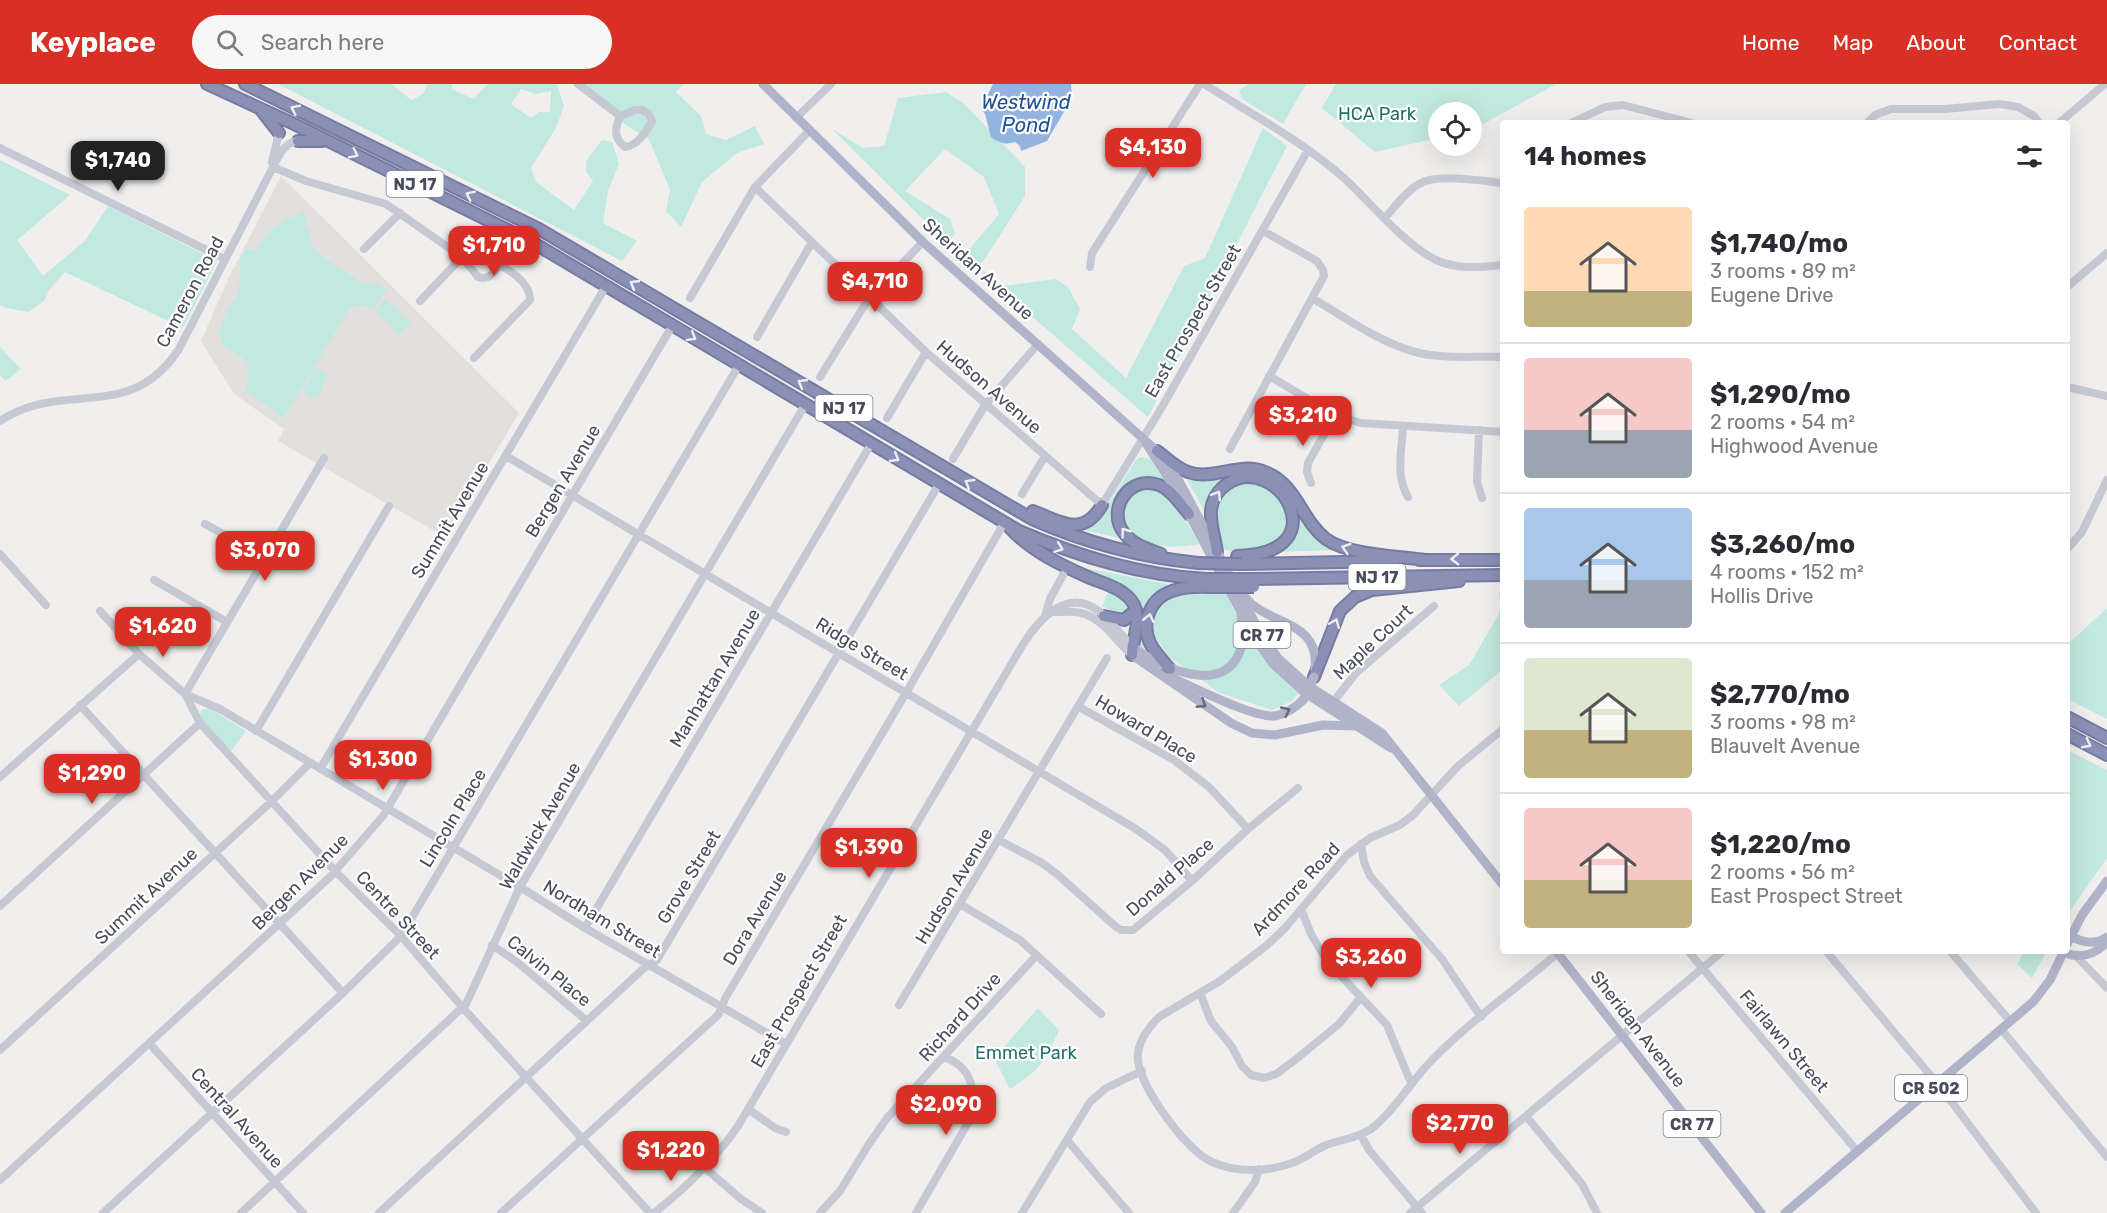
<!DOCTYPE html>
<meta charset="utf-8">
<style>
:root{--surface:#fff;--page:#f7f7f7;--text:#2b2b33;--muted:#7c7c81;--line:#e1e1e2;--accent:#d93025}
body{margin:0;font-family:Rubik,sans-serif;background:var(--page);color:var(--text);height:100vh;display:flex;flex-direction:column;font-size:22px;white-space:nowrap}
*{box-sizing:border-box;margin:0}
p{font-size:20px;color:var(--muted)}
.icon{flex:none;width:33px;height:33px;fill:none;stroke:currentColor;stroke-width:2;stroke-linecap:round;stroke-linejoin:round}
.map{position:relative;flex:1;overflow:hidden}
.sheet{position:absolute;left:1500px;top:36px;width:570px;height:834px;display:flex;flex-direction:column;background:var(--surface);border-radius:6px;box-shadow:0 6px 24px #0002}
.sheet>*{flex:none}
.tools{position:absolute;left:1428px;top:18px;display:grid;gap:12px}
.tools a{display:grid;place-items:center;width:54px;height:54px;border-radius:50%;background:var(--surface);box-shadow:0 6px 24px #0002;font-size:30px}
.price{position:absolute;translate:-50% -51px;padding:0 14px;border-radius:12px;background:var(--accent);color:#fff;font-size:20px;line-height:39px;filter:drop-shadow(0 2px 3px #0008)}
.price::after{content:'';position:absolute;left:50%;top:36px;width:18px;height:14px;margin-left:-9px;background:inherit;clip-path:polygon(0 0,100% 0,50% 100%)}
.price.on{background:#222;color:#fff}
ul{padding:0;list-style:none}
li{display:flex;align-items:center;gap:18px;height:150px;padding:0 24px}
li+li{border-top:2px solid var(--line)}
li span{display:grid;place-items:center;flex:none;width:168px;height:120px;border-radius:6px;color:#555}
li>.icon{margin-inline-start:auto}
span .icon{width:72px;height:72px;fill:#fffc;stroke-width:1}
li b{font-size:26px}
h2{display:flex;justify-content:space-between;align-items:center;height:72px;padding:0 24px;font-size:26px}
header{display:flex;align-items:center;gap:36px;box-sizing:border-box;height:84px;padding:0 30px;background:var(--accent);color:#fff}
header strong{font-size:28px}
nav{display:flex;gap:33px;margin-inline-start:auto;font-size:21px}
.search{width:420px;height:54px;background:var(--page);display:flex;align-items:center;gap:15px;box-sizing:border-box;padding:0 21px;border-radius:33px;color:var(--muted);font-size:22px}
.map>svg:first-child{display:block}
</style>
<header>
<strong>Keyplace</strong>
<div class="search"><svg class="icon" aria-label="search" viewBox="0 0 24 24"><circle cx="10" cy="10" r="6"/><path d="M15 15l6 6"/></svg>Search here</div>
<nav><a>Home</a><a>Map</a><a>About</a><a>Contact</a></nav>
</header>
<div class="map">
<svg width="2107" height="1129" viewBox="0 0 2107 1129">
<rect width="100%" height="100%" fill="#f0efee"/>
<!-- education -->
<path fill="#e1e0df" d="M 281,92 L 519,329 L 445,453 L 278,357 L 284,345 L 234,310 L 201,257 L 229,193 Z"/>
<!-- green -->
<path fill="#c1e9df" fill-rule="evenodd" d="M 278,0 L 392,0 L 411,16 L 423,10 L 428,0 L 453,0 L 451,5 L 474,15 L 488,0 L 557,0 L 564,22 L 556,44 L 531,84 L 536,98 L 574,126 L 593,97 L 586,88 L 586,77 L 602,56 L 612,58 L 619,80 L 608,107 L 603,139 L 637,157 L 622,177 ZM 521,5 L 536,10 L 551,7 L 550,28 L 539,28 L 531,34 L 511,20 Z
M 582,0 L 683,0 L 676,8 L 701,32 L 706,50 L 726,56 L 755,42 L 764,60 L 737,69 L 702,98 L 681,143 L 666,127 L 670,106 L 649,55 L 624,40 L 601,16 Z
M 1249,0 L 1306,0 L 1283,40 L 1242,15 L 1239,6 Z
M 1336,0 L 1556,0 L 1472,46 L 1472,28 L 1438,28 L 1438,54 L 1375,68 L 1322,24 Z
M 946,8 L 963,19 L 1025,83 L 1025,112 L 979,184 L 1003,202 L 1056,195 L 1068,203 L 1080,225 L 1072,245 L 1126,294 L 1184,182 L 1205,174 L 1263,44 L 1287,62 L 1148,333 L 963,173 L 999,130 L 984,93 L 945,65 L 905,107 L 950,135 L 955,150 L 947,159 L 832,45 L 863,64 L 884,62 L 898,14 Z
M 0,76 L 70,111 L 17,156 L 43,192 L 85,157 L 108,122 L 217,177 L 183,244 L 65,188 L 49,206 L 45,216 L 29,228 L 6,224 L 0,221 Z
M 305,127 L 306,143 L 310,148 C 305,172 348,184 361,200 L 378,200 L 387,206 L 373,224 L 363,221 L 350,223 L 283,335 L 271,324 L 247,308 L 248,280 L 238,270 L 224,263 L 219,249 L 224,233 L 237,211 L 241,191 L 239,175 L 247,165 L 255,167 L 275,142 Z
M 385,215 L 411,238 L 399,250 L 374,226 Z
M 0,263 L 21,285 L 5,297 L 0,291 Z
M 316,283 L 326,290 L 319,313 L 308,313 L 303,305 Z
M 1141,373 L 1150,375 L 1166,400 L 1159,396 L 1119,413 L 1123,455 L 1080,445 L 1094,439 L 1101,432 L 1136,376 Z
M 1184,390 L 1235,391 L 1227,395 L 1206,430 Z
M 1255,392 L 1282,411 L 1289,440 L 1285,450 L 1276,459 L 1238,468 L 1225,466 C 1210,438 1215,426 1228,399 Z
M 1147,401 L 1168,406 L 1199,460 C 1176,466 1125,463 1122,432 C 1122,427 1124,418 1127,414 C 1131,408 1141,404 1147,401 Z
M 1296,425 L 1321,456 L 1334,466 L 1275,468 C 1293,458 1300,445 1296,425 Z
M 1090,485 L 1167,500 L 1168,504 L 1148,523 L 1151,569 L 1134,558 C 1136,547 1139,535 1139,524 C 1140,501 1104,494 1087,487 Z
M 1109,506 L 1124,513 L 1130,524 L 1128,529 L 1121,531 L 1102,522 Z
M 1225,507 L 1238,535 L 1240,548 L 1276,583 L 1303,604 L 1292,617 L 1272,626 L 1220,609 L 1169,573 L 1155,553 L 1151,543 L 1154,531 L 1161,518 L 1175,508 Z
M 1499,508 L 1503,508 L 1503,585 L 1459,622 L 1439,601 L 1469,581 L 1502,525 Z
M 2107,524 L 2107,635 L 2067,615 L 2067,561 Z
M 203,625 L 211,625 L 246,647 L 231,667 L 201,636 L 200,628 Z
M 2067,666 L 2107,686 L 2107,774 L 2067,831 Z
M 2024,867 L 2047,867 L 2032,894 L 2017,880 Z
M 1038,924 L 1059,946 C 1043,980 1042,984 1010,1005 L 994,974 Z"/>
<!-- water -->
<path fill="#93b4e1" d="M 993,0 L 1071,0 L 1072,14 L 1047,57 L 1021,67 L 1020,62 L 1015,58 C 1005,61 999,59 991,53 L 985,30 L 981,25 Z"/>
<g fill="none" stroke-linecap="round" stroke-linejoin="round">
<!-- highway casing -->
<g stroke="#777ba2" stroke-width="14">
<path id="highway" d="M 207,0 L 294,40 L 532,158 L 1019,447 C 1080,473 1140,491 1206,495
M 245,0 L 539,145 L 1032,435 C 1086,459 1139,473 1198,479
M 261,26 L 279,49
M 298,57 L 322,57
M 1157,367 C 1167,374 1176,384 1188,388 C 1213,397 1239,377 1265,388 C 1297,400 1301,436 1326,455 C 1348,471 1397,472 1425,476
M 1033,427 C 1061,438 1083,454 1102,421
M 1010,444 C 1030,466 1060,481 1088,493 C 1099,498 1112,501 1122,508 C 1128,512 1134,518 1136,526 C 1140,539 1132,558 1132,571
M 1217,468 C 1215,454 1210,440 1211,427 C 1212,416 1218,406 1227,400 C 1277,366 1341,470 1237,472
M 1161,470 C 1148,465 1133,461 1124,449 C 1106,426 1129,390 1159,401 C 1172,406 1180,420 1189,430
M 1419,476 L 1503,476
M 1241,480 L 1394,477
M 1251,495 L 1503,491
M 1104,532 L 1124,536 L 1136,526
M 1170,585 C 1163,577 1155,569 1150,559 C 1146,550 1145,541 1148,532 C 1156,504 1186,502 1210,503
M 1314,593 L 1340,527 L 1355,513 L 1372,506 L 1459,497
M 2067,633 L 2107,654
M 2067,650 L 2107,671"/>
</g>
<!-- minor -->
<path stroke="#c6c8d3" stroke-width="8" d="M 578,0 L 620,32
M 1204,0 C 1251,30 1302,57 1344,94 C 1370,118 1405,161 1436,176 C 1458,186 1480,183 1503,181
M 635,26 L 642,26 L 649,30 L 652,37 C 646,47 638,62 625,63 C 613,54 615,44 620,32 Z
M 796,34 L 831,0
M 1571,39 L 1605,23 L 1623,21 L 1692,39
M 1867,39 L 1875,31 L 1891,25 L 1945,25 L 1999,20 L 2018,23 L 2034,32 L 2039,39
M 2059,39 L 2105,0
M 0,64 L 225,175
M 272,78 L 279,49
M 273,83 L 306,97 L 386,120 L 462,173 L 478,193 C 488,197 494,189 499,181
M 755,103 L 926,268 L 1102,421 L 1162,323 L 1308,66
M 1385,134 C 1395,123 1406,107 1419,100 C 1437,89 1481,97 1503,99
M 364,165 L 400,129
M 1090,183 L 1092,169 L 1200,0
M 2067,203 L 2107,169
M 690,214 L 755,103 L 809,47
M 1312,214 C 1345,233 1381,260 1419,269 C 1446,275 1476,272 1503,273
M 420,217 L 462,173 C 471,175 482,174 491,177 C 506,183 531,198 530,216 L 474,274
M 757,253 L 812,158
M 1269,292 L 1335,331 L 1361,339 L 1503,348
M 820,293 L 869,214 L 923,158
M 2067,303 L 2107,312
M 887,334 L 926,268
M 0,337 C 65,294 129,341 179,265 L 273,83 C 279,72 284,58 298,57
M 1403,343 C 1402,366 1395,392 1408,413
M 1479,346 L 1477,398 L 1482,414
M 1230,365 L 1324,192 L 1323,186 L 1317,177 L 1263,147
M 506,372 L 1136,745 L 1165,766 L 1192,797
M 324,374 L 185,610 L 220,625 L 520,803 L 585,844 L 786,960
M 953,375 L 985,321 L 1038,260
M 1311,399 L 1307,388 L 1308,379 L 1335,331
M 1022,410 L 1045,372
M 205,440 L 265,473
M 2067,465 L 2082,448 L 2107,396
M 0,470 L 46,521
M 154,496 L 227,538
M 100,527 L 139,570 L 185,610 L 200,639 L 336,788 L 401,852 L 463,924 L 650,1129
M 1053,528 C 1062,528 1072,527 1081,529 C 1103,534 1116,558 1132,571
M 1045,532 L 1050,515 L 1063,491
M 1334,617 L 1356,589 L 1434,522
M 80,621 L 343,909
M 1079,623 L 1174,676 L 1209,703 L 1248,745
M 1503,645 L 1458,682 L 1413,731 L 1400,741 L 1370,754 L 1347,771 L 1285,844 L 1266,862 L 1220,897 L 1159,933 C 1148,944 1136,960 1138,977 C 1142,1006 1186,1066 1212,1078 C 1236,1089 1268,1088 1292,1079 C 1304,1075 1313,1067 1324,1062 C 1340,1055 1357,1055 1371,1045 C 1394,1028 1411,997 1432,976 C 1471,936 1518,904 1560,867
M 256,647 L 389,422
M 320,685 L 606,202
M 0,693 L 139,570
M 999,756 L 1042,779 L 1058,791 L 1116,843 L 1121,846 L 1133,846 L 1192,797 L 1248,745 L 1298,704
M 1361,760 L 1364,778 L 1370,792 L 1442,875 L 1481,933
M 960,820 L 1020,856 L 1101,930
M 0,822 L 200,639
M 1301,825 L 1311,850 L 1327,877 L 1387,941 L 1411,999
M 585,844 L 871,360
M 492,861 L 517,878 L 587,937
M 1688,867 L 1857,1067
M 1826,867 L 1941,1004 L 2036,1129
M 1950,867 L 2010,937
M 2077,873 L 2107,904
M 1200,909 L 1211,937 L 1232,963 L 1242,982 L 1251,991 L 1264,994 L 1276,990 L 1295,976 L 1339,940 L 1361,913
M 899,921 L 1107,574
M 2001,945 L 2107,1073
M 149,959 L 303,1129
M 0,966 L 273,716 L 310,679
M 748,1025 L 775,1044 L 786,1048
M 1526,1032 L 1582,1100 L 1597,1129
M 1361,1051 L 1369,1066 L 1422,1129
M 1067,1056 L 1129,1129
M 705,1084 L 741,1115 L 762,1129
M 0,1096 L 330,793 L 383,732 L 672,242
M 103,1129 L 343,909 L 401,852 L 739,281
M 241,1129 L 466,920 L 520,803 L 805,321
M 379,1129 L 643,885 L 657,876 L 939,400
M 501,1129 L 718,931 L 726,913 L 906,609 L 1004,439
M 654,1129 C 687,1103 714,1077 738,1042 L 1022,562 C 1038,536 1067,502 1100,528 C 1112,538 1121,551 1132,562
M 820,1129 L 840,1107 L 869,1060 L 887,1034 L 1036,872
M 916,1129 L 969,1037 C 977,1009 974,985 945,973
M 1022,1129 L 1090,1018 L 1106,1004 L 1142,987
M 1233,1129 L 1255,1098 L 1259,1085
M 1410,1129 L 1723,867"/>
<!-- major -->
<path stroke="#b1b4c9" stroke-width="9" d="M 763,0 L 923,158 L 1157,367 L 1179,397 L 1260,548 L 1278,574 L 1309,602 L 1382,649 L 1503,801
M 1146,359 L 1177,408 L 1253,551 L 1273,580 L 1305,609 L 1391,664
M 1245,513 C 1268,542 1320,535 1315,585
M 1132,562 C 1158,583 1226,615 1241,564 C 1244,554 1242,542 1241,531
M 1132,571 L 1231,639 L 1252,649 L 1275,651 L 1323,641 L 1354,642
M 1170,593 C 1193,603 1253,634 1275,632 C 1286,630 1295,624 1303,616
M 2070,852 C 2084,859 2094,861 2107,853
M 2067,860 L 2082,831 L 2107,797
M 1556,867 L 1761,1129
M 2063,868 C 2080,875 2094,872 2107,858
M 1785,1129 L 2033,918 L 2050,896 L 2064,867"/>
<!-- highway -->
<use href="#highway" stroke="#8b90b7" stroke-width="10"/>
<!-- highway-bridge casing -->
<g stroke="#777ba2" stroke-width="14" stroke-linecap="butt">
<path id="highway-bridge" d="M 1198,479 L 1241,480
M 1206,495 L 1251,495
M 1210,503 L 1254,503"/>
</g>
<!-- major-bridge -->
<path stroke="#b1b4c9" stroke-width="9" d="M 1303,616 L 1314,593"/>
<!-- highway-bridge -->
<use href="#highway-bridge" stroke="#8b90b7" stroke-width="10"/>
</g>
<!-- one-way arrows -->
<defs><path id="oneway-chevron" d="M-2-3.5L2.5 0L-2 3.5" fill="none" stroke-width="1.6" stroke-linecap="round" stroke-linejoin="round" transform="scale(1.5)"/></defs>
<g stroke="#eeeef4">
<use href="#oneway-chevron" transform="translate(295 25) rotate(-154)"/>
<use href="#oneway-chevron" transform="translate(354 70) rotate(26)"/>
<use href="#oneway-chevron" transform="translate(470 111) rotate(-154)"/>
<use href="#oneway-chevron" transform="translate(634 200) rotate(-150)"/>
<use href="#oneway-chevron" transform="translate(692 253) rotate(31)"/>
<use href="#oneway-chevron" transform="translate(802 299) rotate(-150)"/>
<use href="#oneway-chevron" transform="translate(895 374) rotate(31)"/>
<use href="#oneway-chevron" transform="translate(969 399) rotate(-149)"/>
<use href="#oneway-chevron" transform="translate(1217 411) rotate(-58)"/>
<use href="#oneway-chevron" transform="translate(1125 448) rotate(-127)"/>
<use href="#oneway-chevron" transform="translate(1059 464) rotate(21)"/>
<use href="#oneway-chevron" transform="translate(1346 464) rotate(-163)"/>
<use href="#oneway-chevron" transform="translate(1455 475) rotate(179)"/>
<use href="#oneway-chevron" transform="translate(1149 534) rotate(-77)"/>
<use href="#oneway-chevron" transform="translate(1335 539) rotate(-68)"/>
<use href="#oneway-chevron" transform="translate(2087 660) rotate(28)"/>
</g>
<g stroke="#686a7b">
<use href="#oneway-chevron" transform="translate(1202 620) rotate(33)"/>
<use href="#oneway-chevron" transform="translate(1286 627) rotate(-25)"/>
</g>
<g text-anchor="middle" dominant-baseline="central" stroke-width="4.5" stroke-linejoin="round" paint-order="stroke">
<!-- shield labels -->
<g fill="#fff" stroke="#7f818b" stroke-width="1.5">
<rect x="386.5" y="87" width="57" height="26" rx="4.5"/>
<rect x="815.5" y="311" width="57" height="26" rx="4.5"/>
<rect x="1348.5" y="480" width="57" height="26" rx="4.5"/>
<rect x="1233.5" y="538" width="57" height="26" rx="4.5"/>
<rect x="1895" y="991" width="72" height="26" rx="4.5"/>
<rect x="1663.5" y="1027" width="57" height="26" rx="4.5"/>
</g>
<g font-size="16" font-weight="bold" fill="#484b59">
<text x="415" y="100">NJ 17</text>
<text x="844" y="324">NJ 17</text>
<text x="1377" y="493">NJ 17</text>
<text x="1262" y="551">CR 77</text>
<text x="1931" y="1004">CR 502</text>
<text x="1692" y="1040">CR 77</text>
</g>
<!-- park labels -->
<g font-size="18" fill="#227167" stroke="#fff">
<text x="1377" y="30">HCA Park</text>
<text x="1026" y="969">Emmet Park</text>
</g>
<!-- street labels -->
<g font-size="18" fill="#484b59" stroke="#fff">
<text transform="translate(978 185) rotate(42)">Sheridan Avenue</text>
<text transform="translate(190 208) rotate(-62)">Cameron Road</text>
<text transform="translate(1193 237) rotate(-60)">East Prospect Street</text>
<text transform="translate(989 303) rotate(41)">Hudson Avenue</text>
<text transform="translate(563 397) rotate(-59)">Bergen Avenue</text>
<text transform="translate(450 436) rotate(-59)">Summit Avenue</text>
<text transform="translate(1373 558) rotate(-43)">Maple Court</text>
<text transform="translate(862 565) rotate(31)">Ridge Street</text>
<text transform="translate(715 594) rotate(-59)">Manhattan Avenue</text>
<text transform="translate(1146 645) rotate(31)">Howard Place</text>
<text transform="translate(453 734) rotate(-59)">Lincoln Place</text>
<text transform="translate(540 742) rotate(-60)">Waldwick Avenue</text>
<text transform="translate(689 793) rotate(-59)">Grove Street</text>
<text transform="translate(1170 793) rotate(-41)">Donald Place</text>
<text transform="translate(300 798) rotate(-45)">Bergen Avenue</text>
<text transform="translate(954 802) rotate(-59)">Hudson Avenue</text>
<text transform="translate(1296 805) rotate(-47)">Ardmore Road</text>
<text transform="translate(146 812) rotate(-43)">Summit Avenue</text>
<text transform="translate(398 831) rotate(47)">Centre Street</text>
<text transform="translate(755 834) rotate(-59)">Dora Avenue</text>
<text transform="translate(602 835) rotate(31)">Nordham Street</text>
<text transform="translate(549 887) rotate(39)">Calvin Place</text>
<text transform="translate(799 907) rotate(-60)">East Prospect Street</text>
<text transform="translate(960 933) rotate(-48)">Richard Drive</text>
<text transform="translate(1638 945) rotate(52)">Sheridan Avenue</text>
<text transform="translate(1784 957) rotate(50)">Fairlawn Street</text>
<text transform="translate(237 1034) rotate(48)">Central Avenue</text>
</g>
<!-- water labels -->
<g font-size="20" font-style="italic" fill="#1d5197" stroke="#fff">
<text x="1026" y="18">Westwind<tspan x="1026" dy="23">Pond</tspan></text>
</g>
</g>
</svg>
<div class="tools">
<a><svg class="icon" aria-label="locate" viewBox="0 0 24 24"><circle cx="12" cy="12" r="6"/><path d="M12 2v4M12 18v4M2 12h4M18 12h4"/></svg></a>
</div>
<b class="price" style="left:1153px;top:95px">$4,130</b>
<b class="price on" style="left:118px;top:108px">$1,740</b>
<b class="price" style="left:494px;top:193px">$1,710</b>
<b class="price" style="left:875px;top:229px">$4,710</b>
<b class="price" style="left:1303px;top:363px">$3,210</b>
<b class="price" style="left:265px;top:498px">$3,070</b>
<b class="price" style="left:163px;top:574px">$1,620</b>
<b class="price" style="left:383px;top:707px">$1,300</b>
<b class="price" style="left:92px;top:721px">$1,290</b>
<b class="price" style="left:869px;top:795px">$1,390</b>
<b class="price" style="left:1371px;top:905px">$3,260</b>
<b class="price" style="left:946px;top:1052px">$2,090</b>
<b class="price" style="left:1460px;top:1071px">$2,770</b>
<b class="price" style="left:671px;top:1098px">$1,220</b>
<section class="sheet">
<h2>14 homes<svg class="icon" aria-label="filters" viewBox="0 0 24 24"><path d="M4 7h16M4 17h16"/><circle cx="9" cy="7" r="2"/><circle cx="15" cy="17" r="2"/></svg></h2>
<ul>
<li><span style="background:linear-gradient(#ffd9b3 70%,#c2b280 0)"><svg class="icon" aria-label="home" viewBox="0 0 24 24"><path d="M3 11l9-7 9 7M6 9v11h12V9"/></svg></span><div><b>$1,740/mo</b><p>3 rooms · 89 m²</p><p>Eugene Drive</p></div></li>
<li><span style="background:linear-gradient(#f6c9c9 60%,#9aa5b1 0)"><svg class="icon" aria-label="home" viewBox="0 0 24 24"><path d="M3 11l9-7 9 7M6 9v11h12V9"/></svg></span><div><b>$1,290/mo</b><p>2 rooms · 54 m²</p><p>Highwood Avenue</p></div></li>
<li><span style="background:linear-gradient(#a9c7e8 60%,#9aa5b1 0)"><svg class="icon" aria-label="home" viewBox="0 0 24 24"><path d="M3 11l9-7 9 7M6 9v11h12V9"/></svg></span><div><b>$3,260/mo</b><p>4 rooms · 152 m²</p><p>Hollis Drive</p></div></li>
<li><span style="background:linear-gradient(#dfe7d0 60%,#c2b280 0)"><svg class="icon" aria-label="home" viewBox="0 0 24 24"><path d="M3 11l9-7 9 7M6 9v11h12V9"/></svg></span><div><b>$2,770/mo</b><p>3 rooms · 98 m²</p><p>Blauvelt Avenue</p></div></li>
<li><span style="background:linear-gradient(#f6c9c9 60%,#c2b280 0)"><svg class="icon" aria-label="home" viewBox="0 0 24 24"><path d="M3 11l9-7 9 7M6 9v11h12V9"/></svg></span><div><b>$1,220/mo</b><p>2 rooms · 56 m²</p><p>East Prospect Street</p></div></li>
</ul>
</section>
</div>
